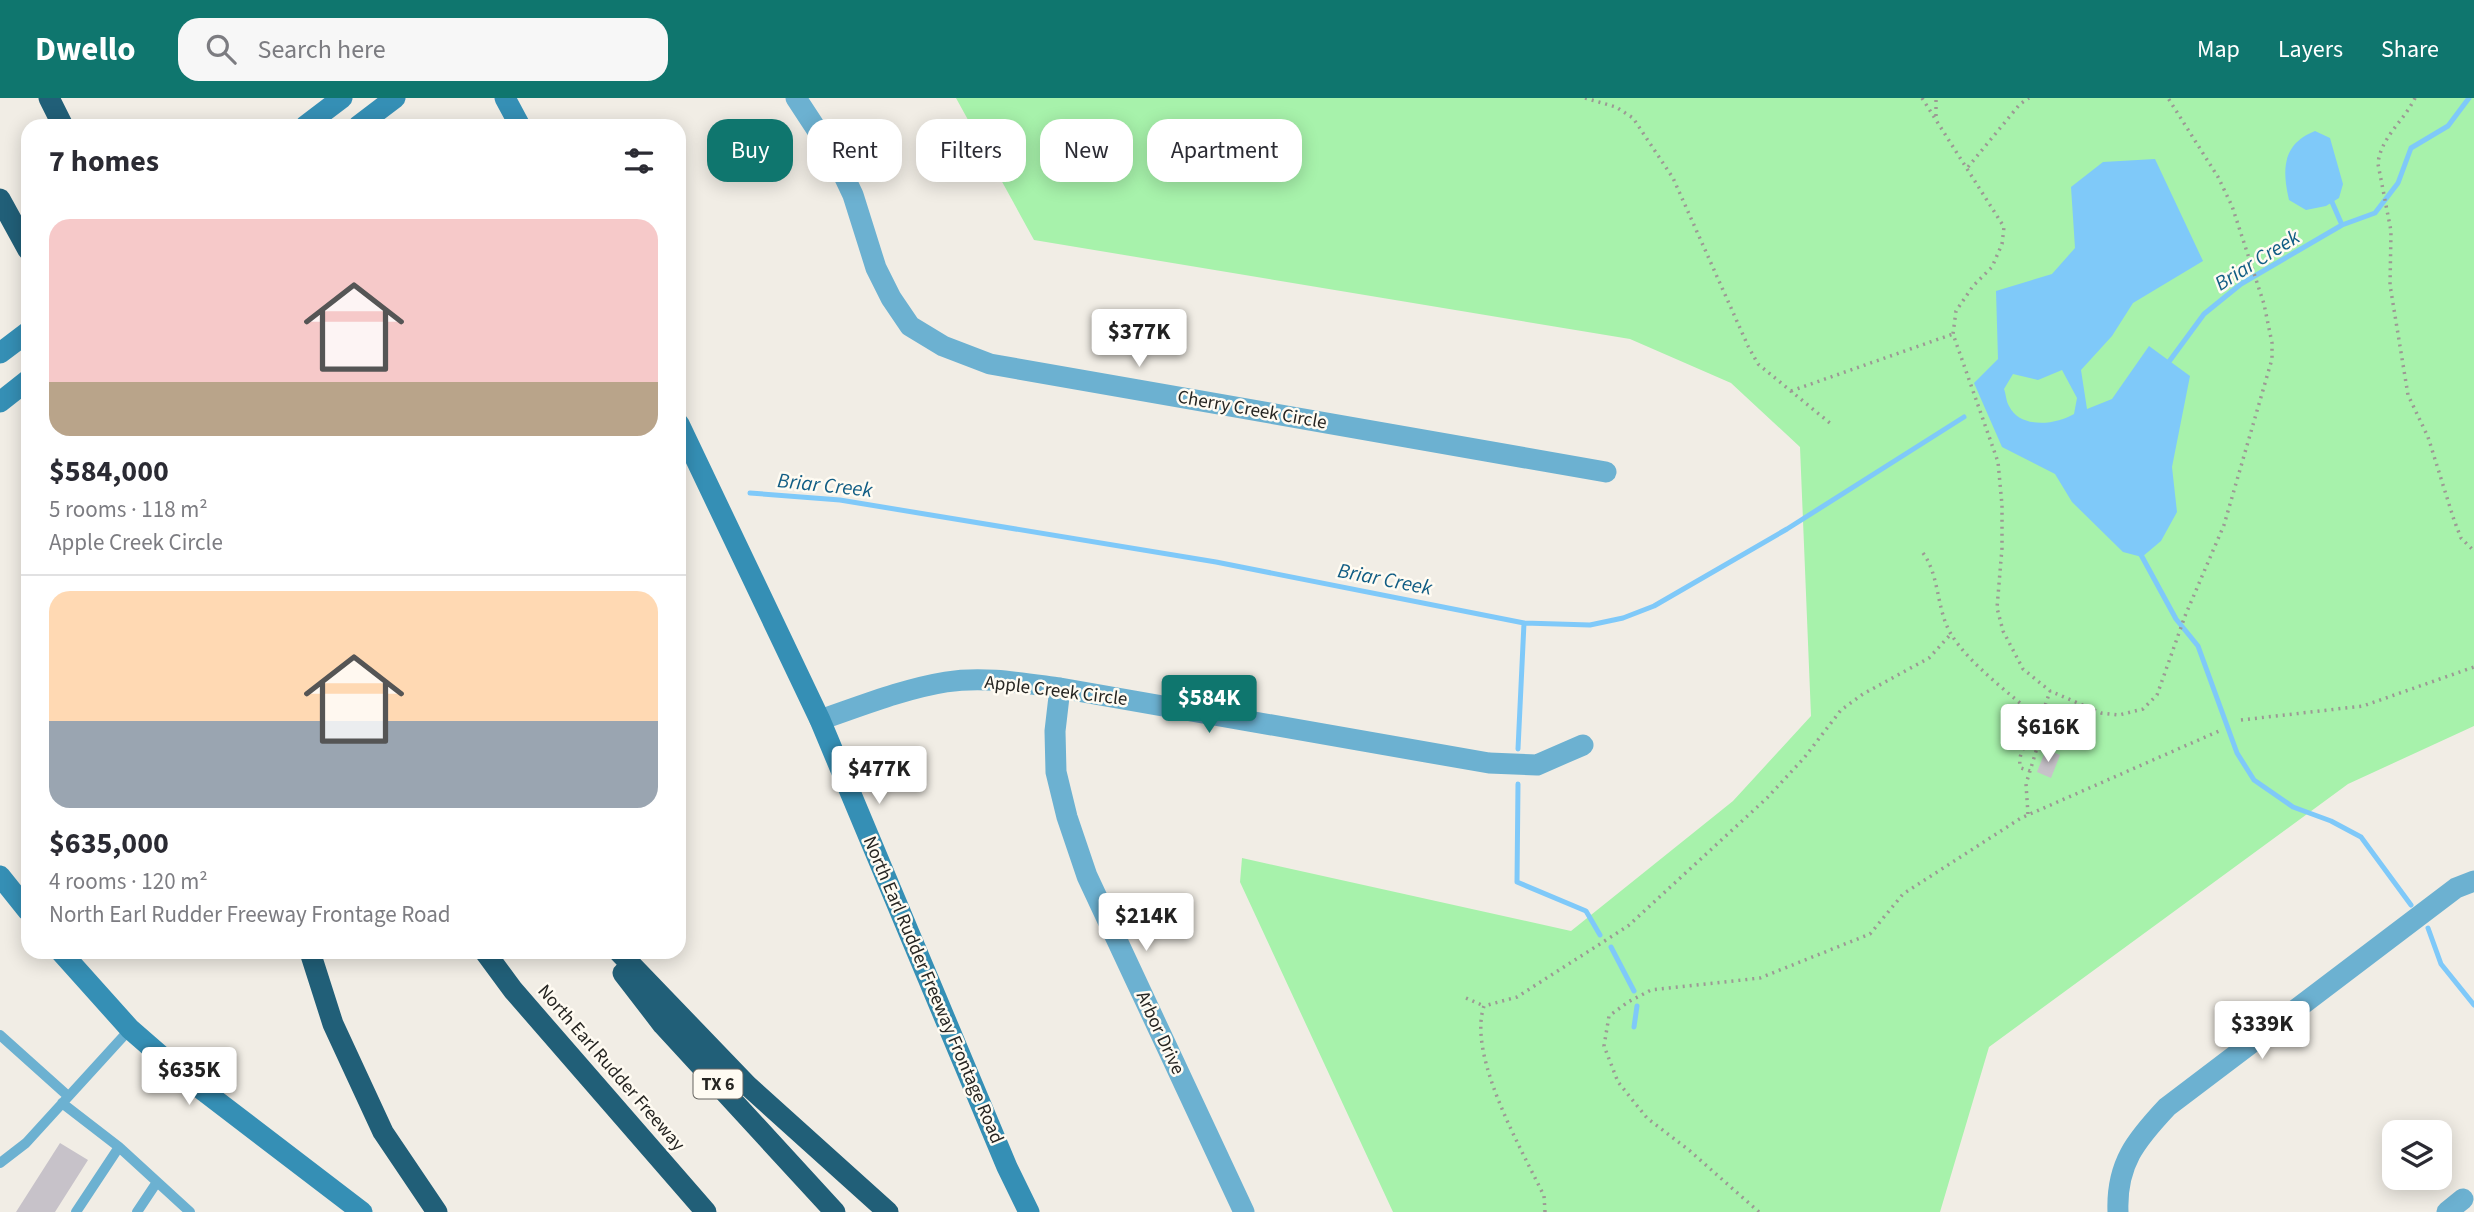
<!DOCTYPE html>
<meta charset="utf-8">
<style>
:root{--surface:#fff;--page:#f7f7f7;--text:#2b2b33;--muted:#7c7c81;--line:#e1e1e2;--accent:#0f766e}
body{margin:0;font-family:"Source Sans 3",sans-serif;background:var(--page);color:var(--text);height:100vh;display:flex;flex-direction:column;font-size:26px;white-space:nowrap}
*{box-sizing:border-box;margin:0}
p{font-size:23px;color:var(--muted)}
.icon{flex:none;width:38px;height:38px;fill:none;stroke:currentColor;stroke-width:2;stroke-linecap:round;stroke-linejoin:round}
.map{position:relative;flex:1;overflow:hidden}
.sheet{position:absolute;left:21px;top:21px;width:665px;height:840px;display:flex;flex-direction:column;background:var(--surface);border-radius:21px;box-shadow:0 4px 18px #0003}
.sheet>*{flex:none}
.banner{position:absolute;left:707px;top:21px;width:665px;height:63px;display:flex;gap:14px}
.buttons{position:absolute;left:2382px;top:1022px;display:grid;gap:14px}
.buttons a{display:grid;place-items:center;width:70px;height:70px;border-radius:14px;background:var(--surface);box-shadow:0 4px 18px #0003;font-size:35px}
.price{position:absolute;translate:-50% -60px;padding:0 16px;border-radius:7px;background:#fff;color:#222;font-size:23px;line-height:46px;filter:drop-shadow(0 2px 4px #0008)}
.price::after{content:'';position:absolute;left:50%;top:42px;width:21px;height:16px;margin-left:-10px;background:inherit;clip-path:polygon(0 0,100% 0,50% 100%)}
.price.on{background:var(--accent);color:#fff}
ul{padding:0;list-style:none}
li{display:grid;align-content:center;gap:14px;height:371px;padding:0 28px}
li+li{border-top:2px solid var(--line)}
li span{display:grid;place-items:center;height:217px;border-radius:21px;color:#555}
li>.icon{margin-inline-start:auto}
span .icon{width:126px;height:126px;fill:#fffc;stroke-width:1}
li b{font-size:30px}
h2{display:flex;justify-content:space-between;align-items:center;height:84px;padding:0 28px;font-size:30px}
.tag{padding:0 24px;border-radius:21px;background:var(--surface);box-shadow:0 4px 18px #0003;font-size:24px;line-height:63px}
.tag.on{background:var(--accent);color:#fff}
header{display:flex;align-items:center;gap:42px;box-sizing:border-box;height:98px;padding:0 35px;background:var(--accent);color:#fff}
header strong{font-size:33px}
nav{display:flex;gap:38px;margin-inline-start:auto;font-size:24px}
.search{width:490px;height:63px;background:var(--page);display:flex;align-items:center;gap:18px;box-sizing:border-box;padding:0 24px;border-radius:21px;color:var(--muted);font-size:26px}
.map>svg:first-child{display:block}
</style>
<header>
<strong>Dwello</strong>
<div class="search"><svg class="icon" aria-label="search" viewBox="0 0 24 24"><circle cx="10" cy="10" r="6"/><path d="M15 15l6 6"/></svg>Search here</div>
<nav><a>Map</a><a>Layers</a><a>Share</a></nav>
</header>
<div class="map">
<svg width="2474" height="1114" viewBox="0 0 2474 1114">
<rect width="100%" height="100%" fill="#f1ede5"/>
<!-- green -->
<path fill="#a7f2ab" d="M 956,0 L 2474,0 L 2474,628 L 2348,686 L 1989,949 L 1940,1114 L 1393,1114 L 1240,784 L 1242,760 L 1571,833 L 1733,703 L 1811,618 L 1800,349 L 1731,285 L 1630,241 L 1034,142 Z"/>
<!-- water -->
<path fill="#7fc9f9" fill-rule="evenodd" d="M 2315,33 L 2330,40 L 2343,86 L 2339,100 L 2326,108 L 2306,112 L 2289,102 C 2282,72 2282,46 2315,33 Z
M 2155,61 L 2203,163 L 2133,205 L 2112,238 L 2081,272 L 2087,311 L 2112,301 L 2149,248 L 2190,278 L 2172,369 L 2177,414 L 2161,443 L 2142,459 L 2123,454 L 2072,404 L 2055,376 L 2002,349 L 1974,285 L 1998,261 L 1996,193 L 2052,176 L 2075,150 L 2071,89 L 2103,64 ZM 2062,272 L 2077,300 L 2074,316 C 2056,327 2020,331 2009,308 C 2006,303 2006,296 2004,291 L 2013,276 L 2038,282 Z"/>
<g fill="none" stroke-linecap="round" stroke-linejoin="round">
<!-- stream -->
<path stroke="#7fc9f9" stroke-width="5" d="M 2332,104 L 2342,127
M 2168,265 L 2204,216 L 2241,186 L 2342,127 L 2375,115 L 2398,85 L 2411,50 L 2448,28 L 2469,0
M 750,395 L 840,402 L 1216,464 L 1524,525 L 1590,527 L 1623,520 L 1654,508 L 1787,431 L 1964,319
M 2140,455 L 2176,521 L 2198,548 L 2237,655 L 2254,682 L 2293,709 L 2331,723 L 2361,739 L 2411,807
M 1518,651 L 1524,525
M 1518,686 L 1517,784 L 1586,813 L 1600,837
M 2428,830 L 2441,866 L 2474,907
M 1611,849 L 1634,893
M 1634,929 L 1637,908"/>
</g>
<!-- building -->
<path fill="#c7c2c9" d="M 2046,651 L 2060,657 L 2051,680 L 2037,674 Z
M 60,1045 L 88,1062 L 55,1114 L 16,1114 Z"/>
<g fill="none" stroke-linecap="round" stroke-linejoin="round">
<!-- path -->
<path stroke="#9c9994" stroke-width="3.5" stroke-dasharray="2 5" stroke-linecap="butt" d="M 1585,0 L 1616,9 L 1633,20 L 1673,80 L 1748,248 L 1758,266 L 1831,326
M 1922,0 L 2004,129 L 2002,146 L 1992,169 L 1973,188 L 1956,213 L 1953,236 L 1998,364 L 2002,407 L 2002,450 L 1997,510 L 2003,533 L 2023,571 L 2050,593 L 2101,615 L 2119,617 L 2143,611 L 2157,597 L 2185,518 L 2224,427 L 2272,261 L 2272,245 L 2264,206 L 2232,108 L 2218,79 L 2168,0
M 2415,0 C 2404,23 2380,40 2378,66 L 2391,133 L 2390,187 L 2408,297 L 2428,339 L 2454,422 L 2461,440 L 2474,453
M 1936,18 L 1936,0
M 1968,69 L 2020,6 L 2029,0
M 1791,293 L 1953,236
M 1923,455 C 1940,478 1936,511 1951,536 C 1968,565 2014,599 2040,622
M 2241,622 L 2363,608 L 2474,569
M 2030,673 L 2021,670 C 2016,658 2027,643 2035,634
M 2028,716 L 2026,686 L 2037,650 L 2037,632 L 2050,593
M 1466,900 L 1484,908
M 1545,1114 L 1544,1098 C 1522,1052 1467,958 1484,908 L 1517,899 L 1628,828 L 1767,700 L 1804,660 L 1841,612 L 1863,596 L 1929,560 L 1951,536
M 1759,1114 L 1690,1053 L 1647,1020 L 1618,984 L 1604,948 L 1609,918 L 1628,904 L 1651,892 L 1760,880 L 1870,836 L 1903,796 L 2021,720 L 2219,633"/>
<!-- service -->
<path stroke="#6cb1d1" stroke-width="10" d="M 0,937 L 68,998
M 62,1005 L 119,1049
M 0,1065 L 26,1045 L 130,931
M 76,1114 L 119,1049 L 190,1114
M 137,1114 L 157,1084"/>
<!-- minor -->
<path stroke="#6cb1d1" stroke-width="21" d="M 796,0 L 836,61 L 853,97 L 876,170 L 891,200 L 910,228 L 943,248 L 990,266 L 1606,374
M 1060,590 L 1055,633 L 1056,674 L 1067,719 L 1087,778 L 1244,1114
M 820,622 C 861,608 903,591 946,584 C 984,578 1022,585 1060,590 L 1489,665 L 1537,667 L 1583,647
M 2118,1114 C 2116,1066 2136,1042 2167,1009 L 2456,790 L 2474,783
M 2447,1114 L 2463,1101"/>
<!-- secondary -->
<path stroke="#358fb5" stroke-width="21" d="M 505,0 L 520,28
M 305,28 L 342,0
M 358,28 L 395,0
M 0,255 L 28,234
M 0,304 L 28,282
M 679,326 L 820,622 L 1007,1069 L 1029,1114
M 0,778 L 28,813
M 61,854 L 130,931 L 184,978 L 362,1114"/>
<!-- motorway -->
<path stroke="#215f78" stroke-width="21" d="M 49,0 L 63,28
M 0,101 L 28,152
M 310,854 L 333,926 L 383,1034 L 437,1114
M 485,854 L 513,892 L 706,1114
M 619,854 L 747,987 L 888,1114
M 623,875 L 663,927 L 835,1114"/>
</g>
<g text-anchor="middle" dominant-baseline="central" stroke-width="5" stroke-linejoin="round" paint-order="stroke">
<!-- shield labels -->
<rect fill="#fffbf2" stroke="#676560" stroke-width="2" x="693.5" y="971.5" width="49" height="29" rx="5"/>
<g font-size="18" font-weight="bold" fill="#262522">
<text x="718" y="986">TX 6</text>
</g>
<!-- street labels -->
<g font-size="19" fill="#262522" stroke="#fffbf2">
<text transform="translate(1252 312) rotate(10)">Cherry Creek Circle</text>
<text transform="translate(1056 593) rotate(7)">Apple Creek Circle</text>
<text transform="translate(933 892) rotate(67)">North Earl Rudder Freeway Frontage Road</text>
<text transform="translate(1160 935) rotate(65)">Arbor Drive</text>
<text transform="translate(611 970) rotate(49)">North Earl Rudder Freeway</text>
</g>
<!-- water labels -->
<g font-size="21" font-style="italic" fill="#115d84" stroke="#fffbf2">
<text transform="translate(2257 162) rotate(-32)">Briar Creek</text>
<text transform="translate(825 387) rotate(6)">Briar Creek</text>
<text transform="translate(1385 481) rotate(11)">Briar Creek</text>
</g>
</g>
</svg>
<div class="buttons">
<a><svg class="icon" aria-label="layers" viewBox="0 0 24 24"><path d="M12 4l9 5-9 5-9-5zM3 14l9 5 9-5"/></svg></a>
</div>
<b class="price" style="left:1139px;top:271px">$377K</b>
<b class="price on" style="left:1209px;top:637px">$584K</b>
<b class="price" style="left:2048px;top:666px">$616K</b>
<b class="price" style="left:879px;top:708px">$477K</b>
<b class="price" style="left:1146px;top:855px">$214K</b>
<b class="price" style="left:2262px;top:963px">$339K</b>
<b class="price" style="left:189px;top:1009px">$635K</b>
<div class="banner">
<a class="tag on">Buy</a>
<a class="tag">Rent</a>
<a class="tag">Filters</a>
<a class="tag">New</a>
<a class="tag">Apartment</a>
</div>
<section class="sheet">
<h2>7 homes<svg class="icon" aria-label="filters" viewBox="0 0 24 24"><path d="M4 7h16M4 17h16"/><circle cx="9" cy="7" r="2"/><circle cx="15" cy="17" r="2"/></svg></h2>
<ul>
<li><span style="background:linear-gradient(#f6c9c9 75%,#b9a48a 0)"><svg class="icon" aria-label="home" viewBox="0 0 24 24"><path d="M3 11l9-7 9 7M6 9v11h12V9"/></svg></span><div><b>$584,000</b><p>5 rooms · 118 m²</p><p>Apple Creek Circle</p></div></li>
<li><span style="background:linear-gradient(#ffd9b3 60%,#9aa5b1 0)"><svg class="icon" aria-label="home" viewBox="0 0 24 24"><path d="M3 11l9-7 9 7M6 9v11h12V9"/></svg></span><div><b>$635,000</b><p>4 rooms · 120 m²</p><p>North Earl Rudder Freeway Frontage Road</p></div></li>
</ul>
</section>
</div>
